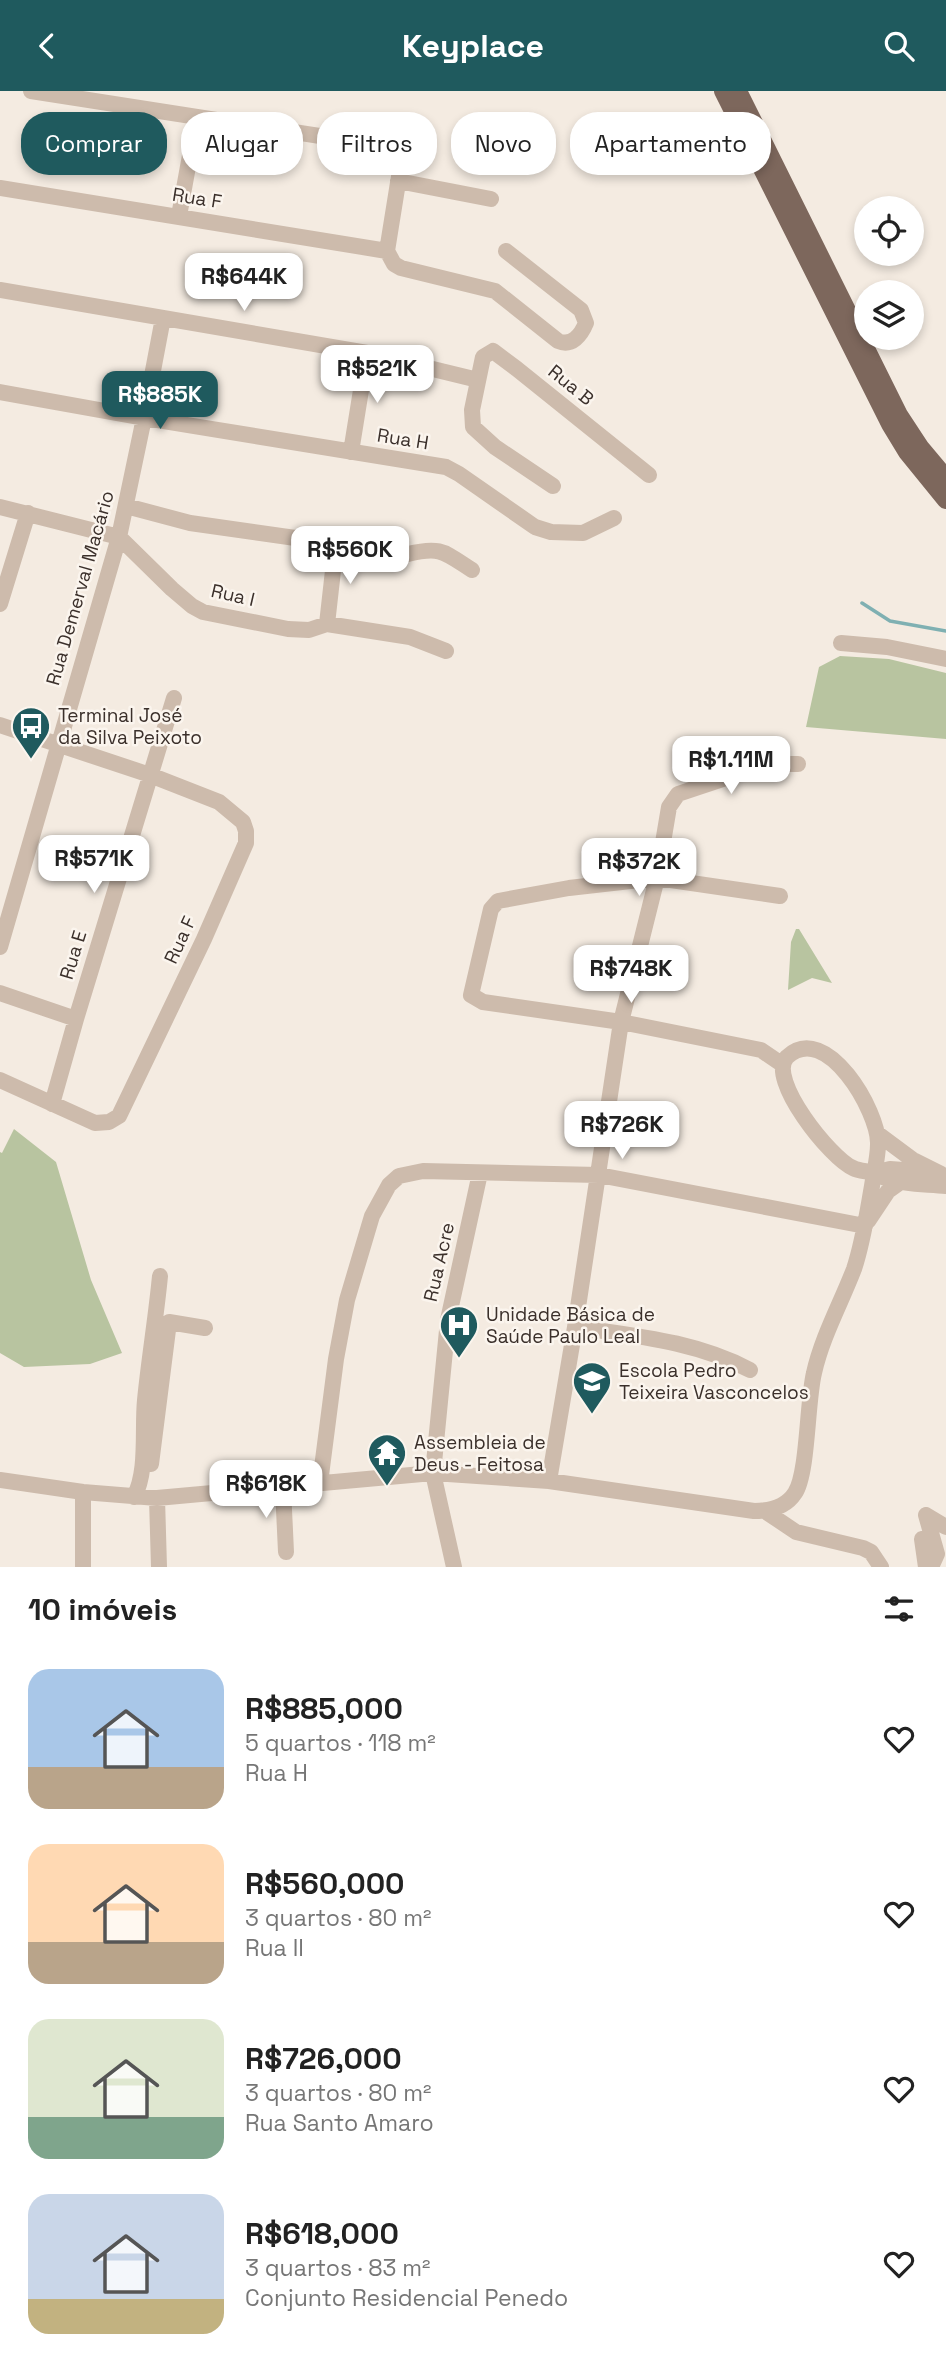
<!DOCTYPE html>
<html lang="pt">
<meta charset="utf-8">
<style>
:root{--surface:#fff;--page:#f6f6f6;--text:#222;--muted:#767676;--accent:#1f5a5e}
body{margin:0;font-family:"Space Grotesk",sans-serif;background:var(--page);color:var(--text);height:100vh;display:flex;flex-direction:column;font-size:26px;white-space:nowrap}
*{box-sizing:border-box;margin:0}
p{font-size:23px;color:var(--muted)}
.icon{flex:none;width:38px;height:38px;fill:none;stroke:currentColor;stroke-width:2;stroke-linecap:round;stroke-linejoin:round}
.map{position:relative;height:1476px;overflow:hidden}
.drawer{display:flex;flex-direction:column;background:var(--surface);flex:1}
.drawer>*{flex:none}
.guide{position:absolute;left:21px;top:21px;width:905px;height:63px;display:flex;gap:14px}
.buttons{position:absolute;left:854px;top:105px;display:grid;gap:14px}
.buttons a{display:grid;place-items:center;width:70px;height:70px;border-radius:50%;background:var(--surface);box-shadow:0 4px 10px #0003;font-size:35px}
.price{position:absolute;translate:-50% -60px;padding:0 16px;border-radius:14px;background:#fff;color:#222;font-size:23px;line-height:46px;filter:drop-shadow(0 2px 4px #0008)}
.price::after{content:'';position:absolute;left:50%;top:42px;width:21px;height:16px;margin-left:-10px;background:inherit;clip-path:polygon(0 0,100% 0,50% 100%)}
.price.on{background:var(--accent);color:#fff}
ul{padding:0;list-style:none}
li{display:flex;align-items:center;gap:21px;height:175px;padding:0 28px}
li span{display:grid;place-items:center;flex:none;width:196px;height:140px;border-radius:21px;color:#555}
li>.icon{margin-inline-start:auto}
span .icon{width:84px;height:84px;fill:#fffc;stroke-width:1}
li b{font-size:30px}
h2{display:flex;justify-content:space-between;align-items:center;height:84px;padding:0 28px;font-size:30px}
.chip{padding:0 24px;border-radius:28px;background:var(--surface);box-shadow:0 4px 10px #0003;font-size:24px;line-height:63px}
.chip.on{background:var(--accent);color:#fff}
header{display:flex;justify-content:space-between;align-items:center;height:91px;padding:0 28px;background:var(--accent);color:#fff;font-size:32px;font-weight:700}
.map>svg:first-child{display:block}
</style>
<header><svg class="icon" aria-label="back" viewBox="0 0 24 24"><path d="M15 5l-7 7 7 7"/></svg>Keyplace<svg class="icon" aria-label="search" viewBox="0 0 24 24"><circle cx="10" cy="10" r="6"/><path d="M15 15l6 6"/></svg></header>
<div class="map">
<svg width="946" height="1476" viewBox="0 0 946 1476">
<rect width="100%" height="100%" fill="#f4ebe1"/>
<!-- green -->
<path fill="#b8c4a0" d="M 840,565 L 889,568 L 946,582 L 946,648 L 806,636 L 819,576 Z
M 796,838 L 799,838 L 832,892 L 812,887 L 788,899 L 791,851 Z
M 14,1038 L 56,1071 L 91,1189 L 122,1262 L 90,1273 L 24,1276 L 0,1262 L 0,1061 L 2,1062 Z"/>
<g fill="none" stroke-linecap="round" stroke-linejoin="round">
<!-- stream -->
<path stroke="#7fb0b2" stroke-width="3.5" d="M 862,512 L 890,530 L 946,540"/>
<!-- minor -->
<path stroke="#cdbbac" stroke-width="16" d="M 31,0 L 352,50 L 393,61 L 399,66 L 401,73 L 387,160
M 398,90 L 491,108
M 0,97 L 387,160
M 179,125 L 197,26
M 387,160 L 394,173 L 401,177 L 495,200 L 558,250 C 572,256 581,244 586,232 L 581,219 L 506,160
M 0,199 L 367,262 L 478,289
M 0,301 L 144,327 L 446,376 L 459,383 L 535,436 L 551,441 L 583,442 L 614,427
M 351,361 L 367,262
M 553,395 L 495,356 L 473,336 L 472,319 L 483,266 L 493,260 L 517,278 L 649,384
M 126,415 L 190,432 L 408,463 C 441,455 444,461 472,479
M 0,416 L 119,446 L 172,498 L 192,515 L 203,521 L 288,538 L 309,539 L 327,533 L 410,546 L 446,560
M 0,513 L 28,422
M 327,533 L 336,453
M 841,552 L 887,556 L 946,568
M 0,634 L 150,684 L 219,711 L 243,731 L 246,740 L 246,752 L 204,848 L 119,1025 L 109,1031 L 95,1032 L 0,989
M 780,805 L 657,787 L 569,797 L 498,810 L 491,818 L 471,904 L 483,911 L 621,931 L 761,959 L 783,974
M 0,856 L 119,446 L 144,327 L 163,227
M 0,902 L 76,928
M 52,1013 L 76,928 L 174,607
M 878,1043 L 913,1069 L 941,1083
M 874,1082 L 890,1078 L 930,1081
M 868,1130 L 888,1100 L 902,1090
M 575,1236 C 635,1245 695,1250 750,1279
M 151,1373 L 169,1231 L 205,1237
M 0,1389 L 83,1401 L 157,1407 L 433,1382 L 549,1390 L 754,1420 C 770,1420 786,1416 795,1402 C 808,1383 807,1310 814,1282 C 822,1246 841,1212 854,1178 C 863,1151 867,1123 872,1095 C 874,1081 878,1067 878,1053 C 879,1021 826,929 787,966 C 766,987 831,1068 853,1077 C 859,1080 867,1080 874,1082 C 879,1083 883,1087 888,1088 C 906,1094 927,1093 946,1095
M 549,1390 L 575,1236 L 621,931 L 657,787 L 669,716 L 678,703 L 759,676 L 774,673 L 798,673
M 320,1392 L 336,1268 L 347,1209 L 372,1125 L 389,1094 L 399,1085 L 423,1080 L 599,1084 L 865,1135
M 283,1397 L 286,1461
M 134,1406 C 148,1380 142,1339 145,1309 C 149,1268 156,1227 160,1185
M 157,1407 L 159,1476
M 765,1420 L 796,1441 L 863,1457 L 871,1461 L 881,1476
M 926,1424 L 937,1463 L 931,1476
M 926,1424 L 946,1436
M 922,1448 L 926,1476
M 83,1476 L 83,1401
M 454,1476 L 433,1382 L 448,1229 L 480,1082"/>
<!-- major -->
<path stroke="#7d675c" stroke-width="18" d="M 723,0 L 890,333 L 907,361 L 946,409
M 738,0 L 899,324 L 920,356 L 946,387"/>
</g>
<!-- icons -->
<defs>
<g id="bus-pin" transform="scale(2.0125)"><path d="M0 17L-7.5 6A9.5 9.5 0 1 1 7.5 6Z" fill="#1f5a5e" stroke="#fbf5ee"/><path d="M-5-6H5V4H4V6H2V4H-2V6H-4V4H-5ZM-3.5-4V0h7V-4ZM-3.5 1.2v1.5H-2V1.2ZM2 1.2v1.5H3.5V1.2Z" fill="#fff"/></g>
<g id="hospital-pin" transform="scale(2.0125)"><path d="M0 17L-7.5 6A9.5 9.5 0 1 1 7.5 6Z" fill="#1f5a5e" stroke="#fbf5ee"/><path d="M-5-5h3v3.5h4V-5h3V5h-3V1.5h-4V5h-3Z" fill="#fff"/></g>
<g id="school-pin" transform="scale(2.0125)"><path d="M0 17L-7.5 6A9.5 9.5 0 1 1 7.5 6Z" fill="#1f5a5e" stroke="#fbf5ee"/><path d="M0-5L7-2L0 1L-7-2ZM-4 1L0 2.5L4 1V4Q0 6-4 4Z" fill="#fff"/></g>
<g id="temple-pin" transform="scale(2.0125)"><path d="M0 17L-7.5 6A9.5 9.5 0 1 1 7.5 6Z" fill="#1f5a5e" stroke="#fbf5ee"/><path d="M0-6L5-2H3V0L6.5 2.5H4V6H1.5V3h-3V6H-4V2.5H-6.5L-3 0V-2H-5Z" fill="#fff"/></g>
</defs>
<g fill-rule="evenodd">
<use href="#bus-pin" x="31" y="635"/>
<use href="#hospital-pin" x="459" y="1234"/>
<use href="#school-pin" x="592" y="1290"/>
<use href="#temple-pin" x="387" y="1362"/>
</g>
<g text-anchor="middle" dominant-baseline="central" stroke-width="5" stroke-linejoin="round" paint-order="stroke">
<!-- street labels -->
<g font-size="19" fill="#3b302b" stroke="#fbf5ee">
<text transform="translate(197 107) rotate(9)">Rua F</text>
<text transform="translate(571 294) rotate(39)">Rua B</text>
<text transform="translate(403 348) rotate(9)">Rua H</text>
<text transform="translate(80 497) rotate(-74)">Rua Demerval Macário</text>
<text transform="translate(233 504) rotate(13)">Rua I</text>
<text transform="translate(180 849) rotate(-65)">Rua F</text>
<text transform="translate(73 864) rotate(-73)">Rua E</text>
<text transform="translate(439 1171) rotate(-77)">Rua Acre</text>
</g>
<!-- poi labels -->
<g font-size="19" fill="#3b302b" stroke="#fbf5ee" text-anchor="start">
<text x="58" y="624">Terminal José<tspan x="58" dy="22">da Silva Peixoto</tspan></text>
<text x="486" y="1223">Unidade Básica de<tspan x="486" dy="22">Saúde Paulo Leal</tspan></text>
<text x="619" y="1279">Escola Pedro<tspan x="619" dy="22">Teixeira Vasconcelos</tspan></text>
<text x="414" y="1351">Assembleia de<tspan x="414" dy="22">Deus - Feitosa</tspan></text>
</g>
</g>
</svg>
<div class="buttons">
<a><svg class="icon" aria-label="locate" viewBox="0 0 24 24"><circle cx="12" cy="12" r="6"/><path d="M12 2v4M12 18v4M2 12h4M18 12h4"/></svg></a>
<a><svg class="icon" aria-label="layers" viewBox="0 0 24 24"><path d="M12 4l9 5-9 5-9-5zM3 14l9 5 9-5"/></svg></a>
</div>
<b class="price" style="left:244px;top:222px">R$644K</b>
<b class="price" style="left:377px;top:314px">R$521K</b>
<b class="price on" style="left:160px;top:340px">R$885K</b>
<b class="price" style="left:350px;top:495px">R$560K</b>
<b class="price" style="left:731px;top:705px">R$1.11M</b>
<b class="price" style="left:94px;top:804px">R$571K</b>
<b class="price" style="left:639px;top:807px">R$372K</b>
<b class="price" style="left:631px;top:914px">R$748K</b>
<b class="price" style="left:622px;top:1070px">R$726K</b>
<b class="price" style="left:266px;top:1429px">R$618K</b>
<div class="guide">
<a class="chip on">Comprar</a>
<a class="chip">Alugar</a>
<a class="chip">Filtros</a>
<a class="chip">Novo</a>
<a class="chip">Apartamento</a>
</div>
</div>
<section class="drawer">
<h2>10 imóveis<svg class="icon" aria-label="filters" viewBox="0 0 24 24"><path d="M4 7h16M4 17h16"/><circle cx="9" cy="7" r="2"/><circle cx="15" cy="17" r="2"/></svg></h2>
<ul>
<li><span style="background:linear-gradient(#a9c7e8 70%,#b9a48a 0)"><svg class="icon" aria-label="home" viewBox="0 0 24 24"><path d="M3 11l9-7 9 7M6 9v11h12V9"/></svg></span><div><b>R$885,000</b><p>5 quartos · 118 m²</p><p>Rua H</p></div><svg class="icon" aria-label="heart" viewBox="0 0 24 24"><path d="M12 20l-8-8c-3-5 5-10 8-4 3-6 11-1 8 4z"/></svg></li>
<li><span style="background:linear-gradient(#ffd9b3 70%,#b9a48a 0)"><svg class="icon" aria-label="home" viewBox="0 0 24 24"><path d="M3 11l9-7 9 7M6 9v11h12V9"/></svg></span><div><b>R$560,000</b><p>3 quartos · 80 m²</p><p>Rua II</p></div><svg class="icon" aria-label="heart" viewBox="0 0 24 24"><path d="M12 20l-8-8c-3-5 5-10 8-4 3-6 11-1 8 4z"/></svg></li>
<li><span style="background:linear-gradient(#dfe7d0 70%,#7fa58c 0)"><svg class="icon" aria-label="home" viewBox="0 0 24 24"><path d="M3 11l9-7 9 7M6 9v11h12V9"/></svg></span><div><b>R$726,000</b><p>3 quartos · 80 m²</p><p>Rua Santo Amaro</p></div><svg class="icon" aria-label="heart" viewBox="0 0 24 24"><path d="M12 20l-8-8c-3-5 5-10 8-4 3-6 11-1 8 4z"/></svg></li>
<li><span style="background:linear-gradient(#c9d6e8 75%,#c2b280 0)"><svg class="icon" aria-label="home" viewBox="0 0 24 24"><path d="M3 11l9-7 9 7M6 9v11h12V9"/></svg></span><div><b>R$618,000</b><p>3 quartos · 83 m²</p><p>Conjunto Residencial Penedo</p></div><svg class="icon" aria-label="heart" viewBox="0 0 24 24"><path d="M12 20l-8-8c-3-5 5-10 8-4 3-6 11-1 8 4z"/></svg></li>
</ul>
</section>
